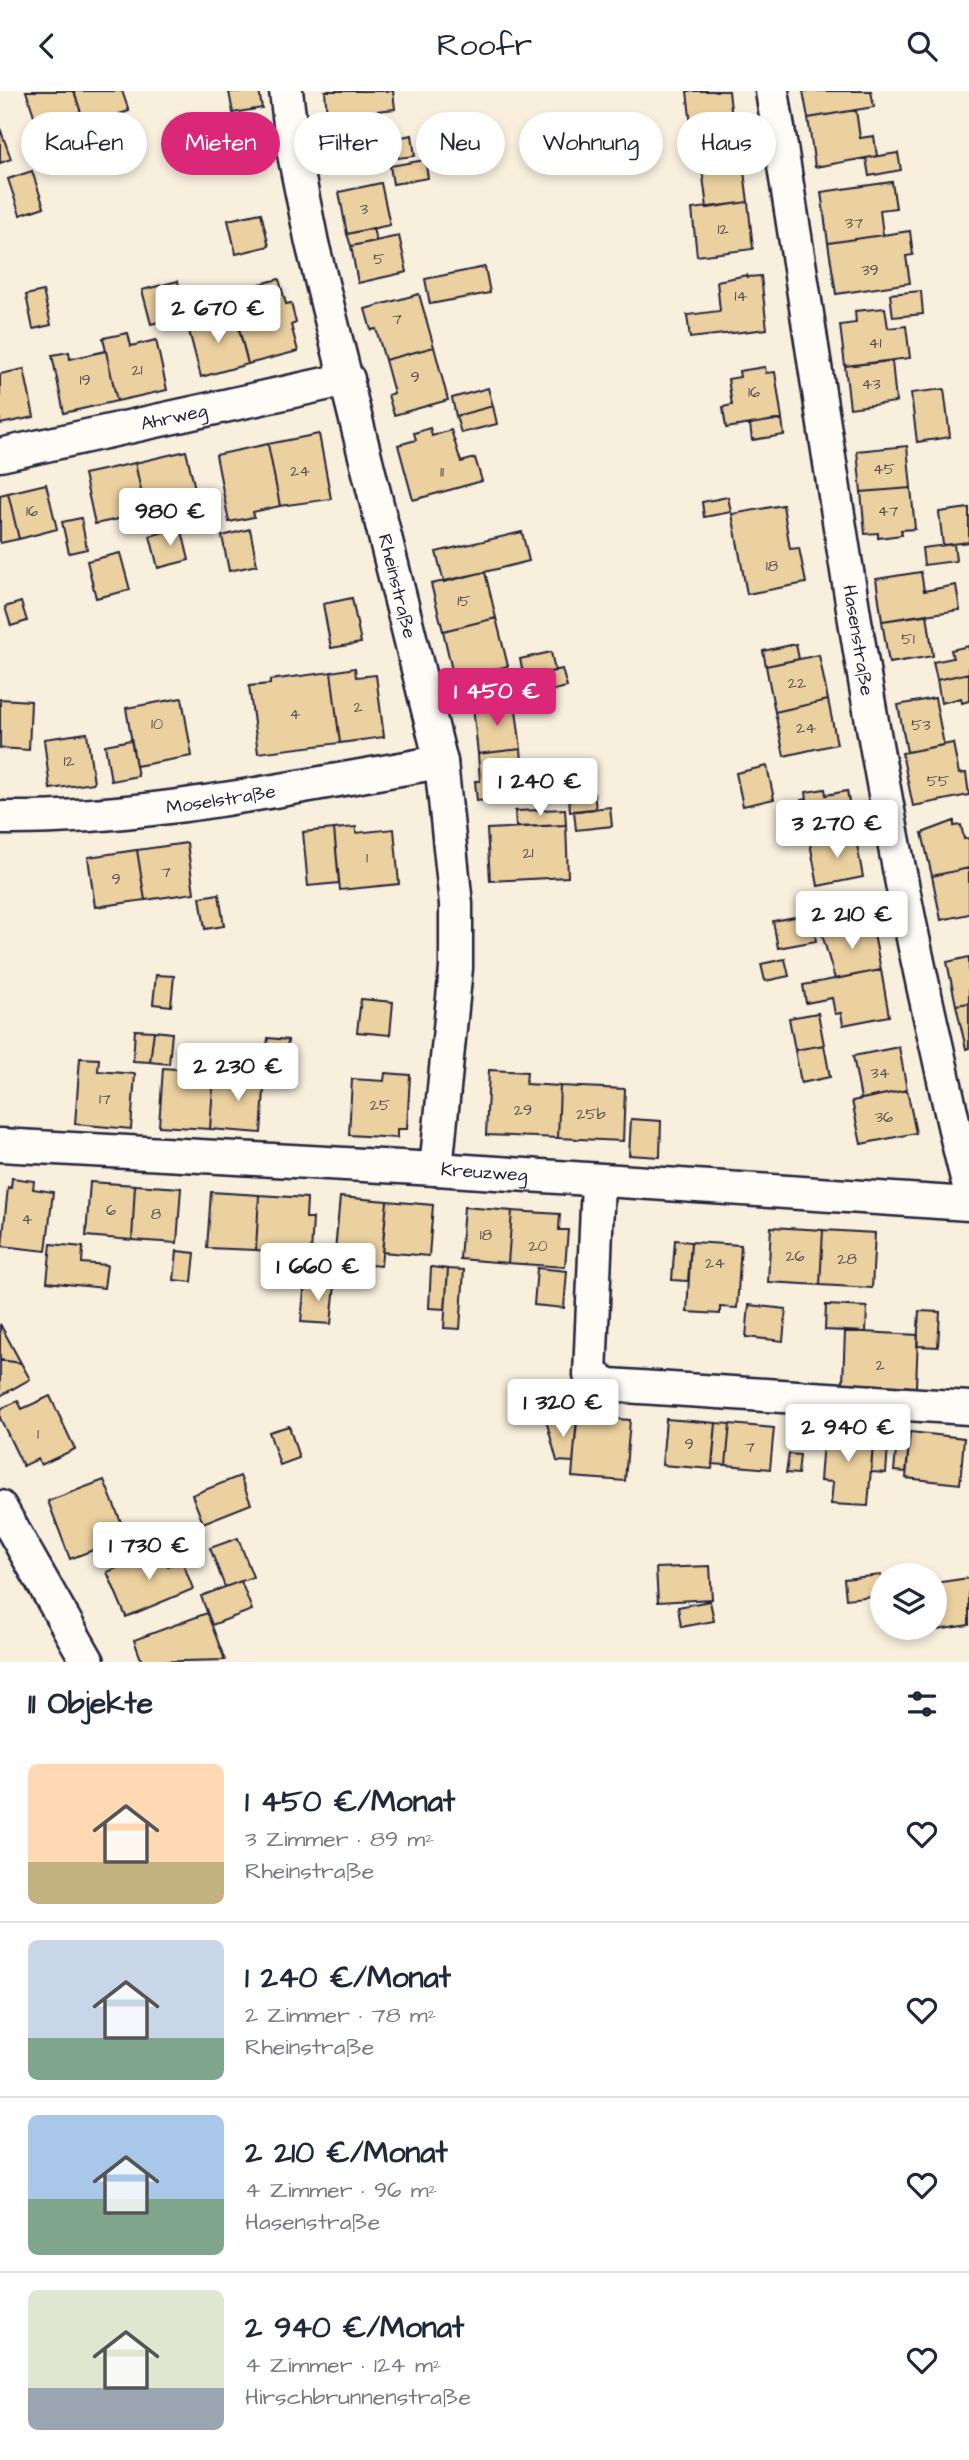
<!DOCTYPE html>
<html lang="de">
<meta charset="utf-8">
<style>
:root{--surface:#fff;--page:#f6f6f7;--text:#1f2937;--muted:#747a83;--line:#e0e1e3;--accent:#db2777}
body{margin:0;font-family:"Architects Daughter",sans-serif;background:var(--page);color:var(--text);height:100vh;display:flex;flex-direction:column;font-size:26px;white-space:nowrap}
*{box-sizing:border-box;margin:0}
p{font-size:23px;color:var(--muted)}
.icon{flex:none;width:38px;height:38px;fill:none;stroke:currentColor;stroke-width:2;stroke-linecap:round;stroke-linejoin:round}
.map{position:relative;height:1571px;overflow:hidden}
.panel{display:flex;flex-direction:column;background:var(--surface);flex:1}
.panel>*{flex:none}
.top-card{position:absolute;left:21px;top:21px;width:928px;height:63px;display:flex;gap:14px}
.buttons{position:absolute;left:870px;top:1472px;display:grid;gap:14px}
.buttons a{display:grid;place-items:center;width:77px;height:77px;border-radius:50%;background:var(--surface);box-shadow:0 4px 10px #0003;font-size:35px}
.price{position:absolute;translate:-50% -60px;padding:0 16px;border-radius:7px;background:#fff;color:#222;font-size:23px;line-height:46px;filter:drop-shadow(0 2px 4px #0008)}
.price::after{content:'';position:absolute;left:50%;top:42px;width:21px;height:16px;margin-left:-10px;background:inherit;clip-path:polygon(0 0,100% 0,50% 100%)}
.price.current{background:var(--accent);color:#fff}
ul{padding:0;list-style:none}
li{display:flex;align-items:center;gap:21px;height:175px;padding:0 28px}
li+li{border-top:2px solid var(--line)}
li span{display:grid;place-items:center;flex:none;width:196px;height:140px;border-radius:10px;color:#555}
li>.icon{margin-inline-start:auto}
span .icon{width:84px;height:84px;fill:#fffc;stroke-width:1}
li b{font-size:30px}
h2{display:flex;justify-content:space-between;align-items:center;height:84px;padding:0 28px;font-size:30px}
.chip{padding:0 24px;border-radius:32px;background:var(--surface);box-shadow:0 4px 10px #0003;font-size:24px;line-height:63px}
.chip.current{background:var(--accent);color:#fff}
header{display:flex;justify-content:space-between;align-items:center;height:91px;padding:0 28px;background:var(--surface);font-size:32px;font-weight:600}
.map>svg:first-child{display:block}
</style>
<header><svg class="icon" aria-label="back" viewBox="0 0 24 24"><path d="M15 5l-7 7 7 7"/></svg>Roofr<svg class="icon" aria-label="search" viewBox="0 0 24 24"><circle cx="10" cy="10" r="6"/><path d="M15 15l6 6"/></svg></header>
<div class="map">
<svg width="969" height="1571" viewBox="0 0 969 1571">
<rect width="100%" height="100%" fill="#f8efdd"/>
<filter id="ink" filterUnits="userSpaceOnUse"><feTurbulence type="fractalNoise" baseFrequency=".0143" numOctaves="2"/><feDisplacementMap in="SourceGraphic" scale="14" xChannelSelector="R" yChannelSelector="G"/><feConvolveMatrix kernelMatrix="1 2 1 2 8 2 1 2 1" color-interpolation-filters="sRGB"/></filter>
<g filter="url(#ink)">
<!-- building -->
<path fill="#ebd0a0" stroke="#22223b" stroke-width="2" d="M 26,0 L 74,0 L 85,34 L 42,49 Z
M 74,0 L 122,0 L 129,20 L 113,25 L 117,38 L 89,47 Z
M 259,0 L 262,17 L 233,22 L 229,1 Z
M 325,0 L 393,0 L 395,18 L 327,25 Z
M 687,0 L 729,0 L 733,38 L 692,43 Z
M 803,0 L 871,0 L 874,16 L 808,27 Z
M 856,19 L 860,47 L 874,45 L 877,65 L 815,76 L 808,27 Z
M 0,37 L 11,68 L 0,72 Z
M 721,40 L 722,54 L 686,58 L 684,44 Z
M 412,44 L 415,65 L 398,67 L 396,47 Z
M 730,62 L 731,66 L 742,65 L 748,111 L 707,117 L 701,70 L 710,69 L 710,65 Z
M 898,62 L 901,79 L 869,85 L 866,67 Z
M 425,69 L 428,87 L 393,93 L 390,75 Z
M 32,80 L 44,116 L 20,124 L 8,88 Z
M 892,91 L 896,117 L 880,119 L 883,144 L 828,152 L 821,101 Z
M 381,92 L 390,134 L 347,143 L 339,101 Z
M 748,111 L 753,158 L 697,165 L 692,118 Z
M 261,122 L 269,155 L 236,163 L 228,129 Z
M 373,137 L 376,150 L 351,155 L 347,143 Z
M 910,140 L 913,164 L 906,165 L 910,192 L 836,203 L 828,152 Z
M 399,145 L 407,181 L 358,192 L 351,155 Z
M 485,176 L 490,202 L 430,213 L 425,188 Z
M 747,184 L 747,186 L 761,185 L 767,238 L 690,247 L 687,224 L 720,220 L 717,190 Z
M 279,188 L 286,213 L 291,212 L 296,232 L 291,234 L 298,260 L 248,273 L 239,237 L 254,233 L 244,197 Z
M 178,190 L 186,224 L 151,233 L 142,199 Z
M 43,200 L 51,234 L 33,238 L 26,204 Z
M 921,200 L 923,223 L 893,226 L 890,203 Z
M 419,203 L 434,256 L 385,269 L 376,238 L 371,239 L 365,218 Z
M 885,217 L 888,237 L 906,235 L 910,267 L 845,275 L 840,234 L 856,232 L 855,220 Z
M 235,223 L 248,273 L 201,286 L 188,236 Z
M 128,242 L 131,255 L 156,249 L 167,299 L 117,310 L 103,247 Z
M 434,256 L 448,309 L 394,324 L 388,304 L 394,302 L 385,269 Z
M 106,260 L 117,310 L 64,322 L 52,264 L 69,261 L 70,268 Z
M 892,270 L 896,311 L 850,317 L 845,275 Z
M 765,276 L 766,282 L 775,281 L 782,328 L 726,337 L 723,316 L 732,314 L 728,288 L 740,286 L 739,280 Z
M 24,278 L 34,326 L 0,333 L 0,283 Z
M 488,297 L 493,315 L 456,325 L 452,307 Z
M 944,298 L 950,346 L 917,351 L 911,302 Z
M 493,315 L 497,333 L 461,342 L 456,325 Z
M 782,328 L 784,344 L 752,349 L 750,333 Z
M 430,337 L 432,345 L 451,339 L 461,371 L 475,367 L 482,390 L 413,409 L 398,354 L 416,349 L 414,342 Z
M 319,343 L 331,408 L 280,415 L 268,353 Z
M 268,353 L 280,415 L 253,421 L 254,426 L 229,431 L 216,364 Z
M 907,355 L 911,397 L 861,401 L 857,360 Z
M 186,360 L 198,410 L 146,422 L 135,372 Z
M 135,372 L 146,422 L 95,433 L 84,383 Z
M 46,393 L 57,438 L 19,448 L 8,402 Z
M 911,397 L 915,438 L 901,439 L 902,444 L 878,447 L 878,442 L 865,443 L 861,401 Z
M 8,402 L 19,448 L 0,452 L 0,404 Z
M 728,406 L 731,421 L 704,426 L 702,411 Z
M 783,414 L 790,458 L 799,457 L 806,492 L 747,503 L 732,423 Z
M 969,417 L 969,451 L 943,454 L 939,421 Z
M 81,427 L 87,458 L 69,462 L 62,431 Z
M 181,436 L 189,469 L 158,477 L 150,445 Z
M 250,438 L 257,474 L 229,480 L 222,445 Z
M 522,441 L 529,470 L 444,491 L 436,461 Z
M 954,453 L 956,470 L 924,474 L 922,457 Z
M 120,462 L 130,499 L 96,507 L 87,470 Z
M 485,481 L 496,527 L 443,540 L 431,493 Z
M 921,481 L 924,500 L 956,494 L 960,519 L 882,530 L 876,488 Z
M 352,507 L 361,552 L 331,557 L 323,513 Z
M 21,511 L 27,530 L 11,535 L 5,516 Z
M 927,523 L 933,565 L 889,572 L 882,530 Z
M 496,527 L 508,575 L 454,588 L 443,540 Z
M 796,553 L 799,568 L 766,575 L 763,560 Z
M 969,555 L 969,582 L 937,589 L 933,571 L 953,567 L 951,559 Z
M 551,561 L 555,580 L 524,587 L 520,568 Z
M 819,564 L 828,609 L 775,621 L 766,575 Z
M 355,577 L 356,586 L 376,584 L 384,646 L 340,652 L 331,581 Z
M 562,578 L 567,596 L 528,605 L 524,587 Z
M 331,581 L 340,652 L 258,662 L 249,595 L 270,593 L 270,589 Z
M 969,582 L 969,610 L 962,612 L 961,607 L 941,612 L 937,589 Z
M 182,607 L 192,665 L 136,675 L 126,617 Z
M 935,607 L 944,654 L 907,661 L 898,614 Z
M 0,608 L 31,610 L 29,659 L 0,657 Z
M 828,609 L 837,653 L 784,665 L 775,621 Z
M 515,611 L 521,658 L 478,663 L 473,615 Z
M 87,642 L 94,692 L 50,698 L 44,648 Z
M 131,649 L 138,685 L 111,690 L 105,654 Z
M 953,652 L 959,683 L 966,682 L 969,704 L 913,715 L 902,662 Z
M 521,658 L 523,683 L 556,680 L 558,702 L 477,710 L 475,690 L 480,690 L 478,663 Z
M 767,675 L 774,708 L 743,715 L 736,682 Z
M 825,698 L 826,704 L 847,700 L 855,743 L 810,752 L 801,709 L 807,708 L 806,701 Z
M 594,702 L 596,718 L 570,721 L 569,705 Z
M 610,716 L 612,735 L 576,739 L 574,720 Z
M 565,718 L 566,734 L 516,736 L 515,720 Z
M 954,730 L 954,735 L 961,734 L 964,748 L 969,747 L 969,777 L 932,785 L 922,742 Z
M 566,734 L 568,786 L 490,790 L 487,738 Z
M 356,736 L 356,742 L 394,738 L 399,793 L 340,799 L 334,738 Z
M 334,738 L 339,792 L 308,795 L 303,741 Z
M 855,743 L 863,786 L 818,795 L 810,752 Z
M 187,752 L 194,802 L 145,809 L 137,759 Z
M 137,759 L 145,809 L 95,816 L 88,766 Z
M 969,777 L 969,823 L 941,829 L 932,785 Z
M 219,803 L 224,835 L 205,838 L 200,806 Z
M 811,823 L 816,850 L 778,857 L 773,830 Z
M 861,830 L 862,836 L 872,833 L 881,879 L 835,888 L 822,843 L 848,838 L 847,833 Z
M 969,866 L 969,912 L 956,914 L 947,871 Z
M 785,868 L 789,885 L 765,890 L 761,873 Z
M 881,879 L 889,925 L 843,934 L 841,922 L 835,923 L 832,907 L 806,912 L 803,894 Z
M 156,884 L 174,885 L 171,915 L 153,913 Z
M 361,908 L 393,911 L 390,944 L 357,941 Z
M 969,912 L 969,957 L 966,958 L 956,914 Z
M 818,922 L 824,954 L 795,959 L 789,927 Z
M 135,939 L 154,940 L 150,971 L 133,970 Z
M 154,940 L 172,942 L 169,973 L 150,971 Z
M 268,947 L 288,949 L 285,982 L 264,980 Z
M 824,954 L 830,986 L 801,992 L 795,959 Z
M 899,956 L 907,999 L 861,1008 L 853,965 Z
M 80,967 L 99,968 L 98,980 L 135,983 L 131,1038 L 75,1033 Z
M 163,977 L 214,981 L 210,1038 L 159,1035 Z
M 489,979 L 527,981 L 526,993 L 560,995 L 558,1047 L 486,1044 Z
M 214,981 L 265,985 L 261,1042 L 210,1038 Z
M 385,982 L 410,984 L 407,1038 L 397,1038 L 397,1047 L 349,1044 L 352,988 L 384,990 Z
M 560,995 L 625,998 L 623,1050 L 558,1047 Z
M 907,999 L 916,1042 L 861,1053 L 852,1010 Z
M 631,1028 L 661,1030 L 660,1066 L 629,1064 Z
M 12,1087 L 34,1090 L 33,1098 L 53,1101 L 46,1160 L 2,1155 L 8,1096 L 11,1097 Z
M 90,1091 L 135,1094 L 132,1149 L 86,1145 Z
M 135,1094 L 181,1097 L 177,1152 L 132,1149 Z
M 211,1101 L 259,1104 L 256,1159 L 207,1157 Z
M 259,1104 L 307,1107 L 306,1127 L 313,1127 L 311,1163 L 256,1159 Z
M 340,1106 L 387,1110 L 381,1175 L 334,1171 Z
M 387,1110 L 433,1114 L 429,1165 L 382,1161 Z
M 464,1116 L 512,1120 L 508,1172 L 460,1168 Z
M 512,1120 L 560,1123 L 559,1139 L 568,1139 L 565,1176 L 508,1172 Z
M 771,1136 L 823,1139 L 820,1194 L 768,1191 Z
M 823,1139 L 875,1142 L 872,1197 L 820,1194 Z
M 675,1149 L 691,1151 L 688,1190 L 672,1189 Z
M 691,1151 L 741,1154 L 737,1217 L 720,1216 L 720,1223 L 687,1221 Z
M 51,1153 L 83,1156 L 82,1172 L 107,1174 L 104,1197 L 47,1191 Z
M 177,1160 L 195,1162 L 192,1191 L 174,1189 Z
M 431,1176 L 448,1178 L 445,1218 L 429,1217 Z
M 537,1177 L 567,1180 L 564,1217 L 534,1214 Z
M 448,1178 L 464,1179 L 460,1238 L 444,1237 Z
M 305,1190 L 335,1193 L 331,1233 L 301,1231 Z
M 749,1214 L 786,1218 L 783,1250 L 746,1246 Z
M 826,1214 L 867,1216 L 866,1241 L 825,1239 Z
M 919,1220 L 940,1221 L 938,1256 L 917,1255 Z
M 0,1233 L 21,1272 L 0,1269 Z
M 845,1240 L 918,1244 L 916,1296 L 843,1292 Z
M 0,1269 L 21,1272 L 30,1288 L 0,1305 Z
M 50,1305 L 75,1358 L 41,1374 L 38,1368 L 23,1375 L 0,1327 L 0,1318 L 18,1310 L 22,1318 Z
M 577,1325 L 630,1329 L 625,1390 L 572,1386 Z
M 666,1328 L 716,1332 L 712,1378 L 662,1374 Z
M 546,1329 L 577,1331 L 573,1371 L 557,1370 Z
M 716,1332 L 730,1333 L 726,1374 L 712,1373 Z
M 730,1333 L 774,1337 L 770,1378 L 726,1374 Z
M 289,1335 L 299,1367 L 280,1374 L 269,1341 Z
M 824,1336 L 874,1339 L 868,1415 L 831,1413 L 833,1391 L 820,1390 Z
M 874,1339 L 889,1341 L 886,1382 L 871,1381 Z
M 898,1340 L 910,1341 L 906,1381 L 894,1380 Z
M 910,1341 L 964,1347 L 960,1393 L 906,1387 Z
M 789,1363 L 800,1364 L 798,1383 L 786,1382 Z
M 240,1385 L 251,1413 L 203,1432 L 192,1404 Z
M 104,1389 L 127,1446 L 70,1468 L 48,1410 Z
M 238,1447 L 253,1486 L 225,1496 L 210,1457 Z
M 162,1458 L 168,1475 L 182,1469 L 193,1498 L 126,1526 L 107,1481 Z
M 710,1475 L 712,1508 L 658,1511 L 656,1477 Z
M 881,1484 L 882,1504 L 846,1508 L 844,1488 Z
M 969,1487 L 969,1534 L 912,1543 L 911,1536 L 934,1536 L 934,1492 Z
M 241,1490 L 252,1519 L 212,1534 L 201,1505 Z
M 710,1510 L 714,1530 L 681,1536 L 678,1516 Z
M 207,1522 L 225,1569 L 142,1571 L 134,1549 Z"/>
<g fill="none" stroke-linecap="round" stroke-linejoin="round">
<!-- minor casing -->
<g stroke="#22223b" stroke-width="37">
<g id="minor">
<path id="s1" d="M 286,0 L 293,58 L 312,152 L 441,671 L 456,813 L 456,877 L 436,1078"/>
<path id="s2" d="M 772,0 C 823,312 862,622 931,931 C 944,986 954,1041 969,1095"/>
<path id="s3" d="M 0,364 L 348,288"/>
<path id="s4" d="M 0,727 C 147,729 296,695 441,671"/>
<path id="s5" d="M 0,1054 L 436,1078 L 969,1113"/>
<path d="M 598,1091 L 590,1284 L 609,1294 L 969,1317"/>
<path d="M 0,1416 L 88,1571"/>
</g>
</g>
<!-- minor -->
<use href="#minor" stroke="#fdfcf7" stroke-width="32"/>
</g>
</g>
<g text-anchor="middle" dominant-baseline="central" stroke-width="5" stroke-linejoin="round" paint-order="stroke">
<!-- number labels -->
<g font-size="16" fill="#544e54">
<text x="364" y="118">3</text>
<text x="854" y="132">37</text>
<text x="723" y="138">12</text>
<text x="379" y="168">5</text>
<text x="870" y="179">39</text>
<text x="741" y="205">14</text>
<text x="397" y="228">7</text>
<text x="875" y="252">41</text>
<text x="137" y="279">21</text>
<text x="415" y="286">9</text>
<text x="85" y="289">19</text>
<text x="871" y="293">43</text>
<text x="754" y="301">16</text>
<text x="884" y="378">45</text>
<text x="300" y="380">24</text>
<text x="442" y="381">11</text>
<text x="32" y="420">16</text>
<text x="888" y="420">47</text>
<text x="772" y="475">18</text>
<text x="464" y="510">15</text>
<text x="908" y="548">51</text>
<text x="797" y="592">22</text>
<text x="358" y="616">2</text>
<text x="295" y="623">4</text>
<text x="157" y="633">10</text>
<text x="921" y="634">53</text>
<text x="806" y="637">24</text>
<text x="69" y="670">12</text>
<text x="938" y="690">55</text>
<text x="528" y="762">21</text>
<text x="367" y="767">1</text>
<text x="166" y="781">7</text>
<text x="116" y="788">9</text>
<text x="880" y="982">34</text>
<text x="105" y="1008">17</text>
<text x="380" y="1014">25</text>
<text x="523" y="1019">29</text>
<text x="591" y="1023">25b</text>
<text x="884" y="1026">36</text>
<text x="111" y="1119">6</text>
<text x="156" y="1123">8</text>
<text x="27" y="1128">4</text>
<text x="486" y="1144">18</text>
<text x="538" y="1155">20</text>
<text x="795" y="1165">26</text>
<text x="847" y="1168">28</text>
<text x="715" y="1172">24</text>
<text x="880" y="1274">2</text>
<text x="38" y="1343">1</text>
<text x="689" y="1353">9</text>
<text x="750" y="1356">7</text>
</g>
<!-- street labels -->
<g font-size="19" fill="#22223b" stroke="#fdfcf7">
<text stroke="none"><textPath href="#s3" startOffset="178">Ahrweg</textPath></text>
<text stroke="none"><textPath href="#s1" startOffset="508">Rheinstraße</textPath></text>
<text stroke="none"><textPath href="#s2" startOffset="556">Hasenstraße</textPath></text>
<text stroke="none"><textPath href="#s4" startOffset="222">Moselstraße</textPath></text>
<text stroke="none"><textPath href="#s5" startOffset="485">Kreuzweg</textPath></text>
</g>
</g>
</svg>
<div class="buttons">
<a><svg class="icon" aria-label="layers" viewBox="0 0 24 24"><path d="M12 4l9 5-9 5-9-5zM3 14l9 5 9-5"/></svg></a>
</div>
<b class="price" style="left:218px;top:254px">2 670 €</b>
<b class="price" style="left:170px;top:457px">980 €</b>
<b class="price current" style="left:497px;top:637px">1 450 €</b>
<b class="price" style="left:540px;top:727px">1 240 €</b>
<b class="price" style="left:837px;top:769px">3 270 €</b>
<b class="price" style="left:852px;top:860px">2 210 €</b>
<b class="price" style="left:238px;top:1012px">2 230 €</b>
<b class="price" style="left:318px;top:1212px">1 660 €</b>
<b class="price" style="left:563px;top:1348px">1 320 €</b>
<b class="price" style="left:848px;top:1373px">2 940 €</b>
<b class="price" style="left:149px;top:1491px">1 730 €</b>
<div class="top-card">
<a class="chip">Kaufen</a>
<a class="chip current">Mieten</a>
<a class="chip">Filter</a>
<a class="chip">Neu</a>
<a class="chip">Wohnung</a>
<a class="chip">Haus</a>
</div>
</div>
<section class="panel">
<h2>11 Objekte<svg class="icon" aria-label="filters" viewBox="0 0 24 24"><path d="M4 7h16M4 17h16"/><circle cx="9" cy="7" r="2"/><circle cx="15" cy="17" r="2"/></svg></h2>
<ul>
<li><span style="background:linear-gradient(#ffd9b3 70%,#c2b280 0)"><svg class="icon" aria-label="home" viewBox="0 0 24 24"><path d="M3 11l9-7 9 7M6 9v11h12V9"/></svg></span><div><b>1 450 €/Monat</b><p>3 Zimmer · 89 m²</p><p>Rheinstraße</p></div><svg class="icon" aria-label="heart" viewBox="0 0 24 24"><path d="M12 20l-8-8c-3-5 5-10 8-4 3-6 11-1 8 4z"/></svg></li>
<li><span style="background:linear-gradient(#c9d6e8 70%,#7fa58c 0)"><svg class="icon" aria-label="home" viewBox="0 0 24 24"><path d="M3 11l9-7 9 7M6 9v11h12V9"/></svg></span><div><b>1 240 €/Monat</b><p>2 Zimmer · 78 m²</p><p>Rheinstraße</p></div><svg class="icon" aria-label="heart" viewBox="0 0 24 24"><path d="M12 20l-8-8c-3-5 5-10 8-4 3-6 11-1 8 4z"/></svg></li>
<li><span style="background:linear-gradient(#a9c7e8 60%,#7fa58c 0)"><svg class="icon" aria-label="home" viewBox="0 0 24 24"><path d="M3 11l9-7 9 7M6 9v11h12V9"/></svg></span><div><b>2 210 €/Monat</b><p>4 Zimmer · 96 m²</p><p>Hasenstraße</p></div><svg class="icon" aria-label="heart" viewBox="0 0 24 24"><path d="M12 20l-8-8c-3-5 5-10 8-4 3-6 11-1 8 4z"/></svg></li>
<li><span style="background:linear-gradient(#dfe7d0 70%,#9aa5b1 0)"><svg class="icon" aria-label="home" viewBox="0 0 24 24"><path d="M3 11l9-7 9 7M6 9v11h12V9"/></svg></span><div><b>2 940 €/Monat</b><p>4 Zimmer · 124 m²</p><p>Hirschbrunnenstraße</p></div><svg class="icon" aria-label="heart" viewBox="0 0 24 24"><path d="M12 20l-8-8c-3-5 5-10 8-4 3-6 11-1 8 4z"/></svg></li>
</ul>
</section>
